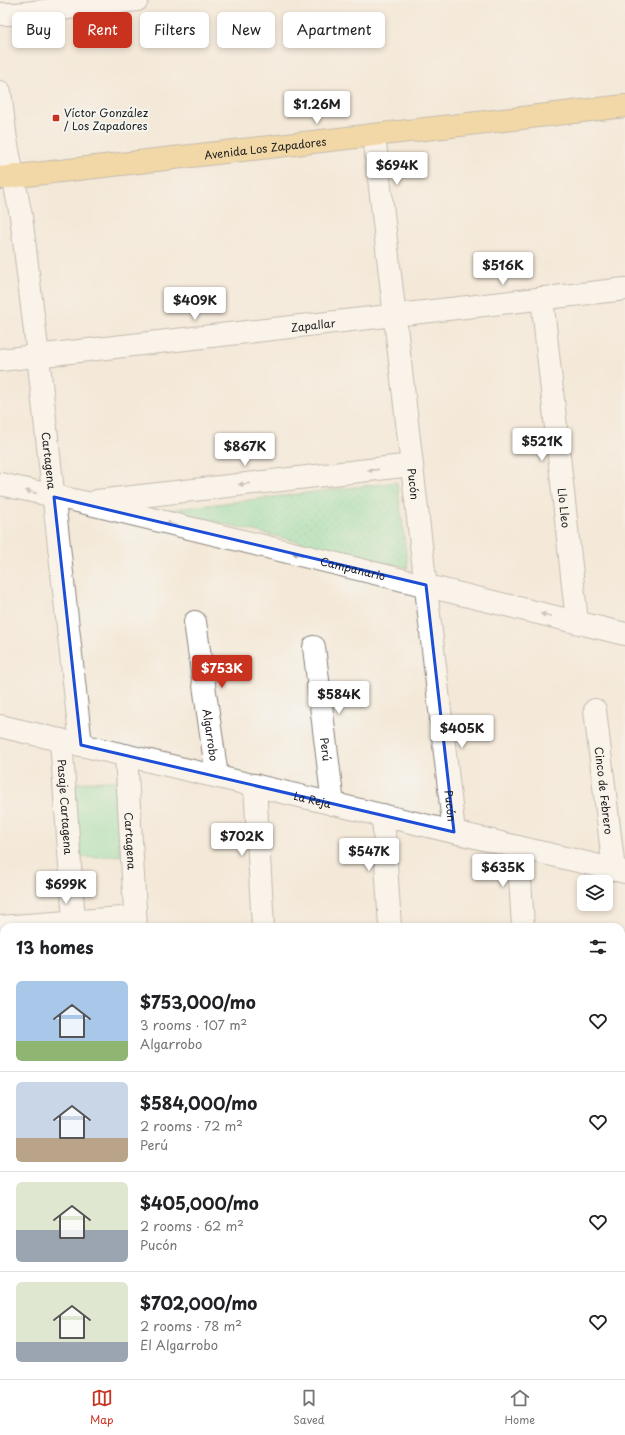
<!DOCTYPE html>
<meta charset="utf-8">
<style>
:root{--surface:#fff;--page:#f6f6f6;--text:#202124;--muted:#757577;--line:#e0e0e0;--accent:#c8321e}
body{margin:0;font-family:"Playpen Sans",sans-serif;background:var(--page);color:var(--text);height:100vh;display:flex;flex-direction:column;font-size:15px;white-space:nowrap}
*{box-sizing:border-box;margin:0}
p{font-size:13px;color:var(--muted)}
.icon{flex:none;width:22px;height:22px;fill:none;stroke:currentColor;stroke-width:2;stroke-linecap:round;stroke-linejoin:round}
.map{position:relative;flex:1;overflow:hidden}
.panel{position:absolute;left:0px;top:923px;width:625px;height:456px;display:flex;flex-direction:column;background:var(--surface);border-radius:12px 12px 0 0;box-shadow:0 2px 6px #0003}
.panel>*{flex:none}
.top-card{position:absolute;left:12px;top:12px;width:400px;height:36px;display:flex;gap:8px}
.controls{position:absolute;left:577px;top:875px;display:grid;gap:8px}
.controls a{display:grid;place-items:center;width:36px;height:36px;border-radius:6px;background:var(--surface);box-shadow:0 2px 6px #0003;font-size:20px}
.price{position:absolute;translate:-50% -34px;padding:0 9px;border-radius:4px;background:#fff;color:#222;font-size:13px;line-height:26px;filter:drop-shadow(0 1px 2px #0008)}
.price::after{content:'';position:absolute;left:50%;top:24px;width:12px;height:9px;margin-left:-6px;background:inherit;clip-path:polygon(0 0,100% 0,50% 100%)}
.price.on{background:var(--accent);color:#fff}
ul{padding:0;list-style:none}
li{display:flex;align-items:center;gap:12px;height:100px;padding:0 16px}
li+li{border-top:1px solid var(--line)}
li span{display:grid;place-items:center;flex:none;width:112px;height:80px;border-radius:6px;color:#555}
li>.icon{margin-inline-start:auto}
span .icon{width:48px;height:48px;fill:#fffc;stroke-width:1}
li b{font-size:17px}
h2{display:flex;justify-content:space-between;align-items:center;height:48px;padding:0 16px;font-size:17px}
.chip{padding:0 14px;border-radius:6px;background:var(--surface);box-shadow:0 2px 6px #0003;font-size:14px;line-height:36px}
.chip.on{background:var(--accent);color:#fff}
.tab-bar{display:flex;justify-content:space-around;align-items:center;height:56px;border-top:1px solid var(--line);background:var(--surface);font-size:11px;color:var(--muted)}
.tab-bar a{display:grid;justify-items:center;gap:2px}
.tab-bar .on{color:var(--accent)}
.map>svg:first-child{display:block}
</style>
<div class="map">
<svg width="625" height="1379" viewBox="0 0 625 1379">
<defs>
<pattern id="park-dots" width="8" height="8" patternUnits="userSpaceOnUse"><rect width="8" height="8" fill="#86dea3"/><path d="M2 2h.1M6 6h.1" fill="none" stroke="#73be8c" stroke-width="1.8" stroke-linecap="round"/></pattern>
</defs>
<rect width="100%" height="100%" fill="#f6f6f2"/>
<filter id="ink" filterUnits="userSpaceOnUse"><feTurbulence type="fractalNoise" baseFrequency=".025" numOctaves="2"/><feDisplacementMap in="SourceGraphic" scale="8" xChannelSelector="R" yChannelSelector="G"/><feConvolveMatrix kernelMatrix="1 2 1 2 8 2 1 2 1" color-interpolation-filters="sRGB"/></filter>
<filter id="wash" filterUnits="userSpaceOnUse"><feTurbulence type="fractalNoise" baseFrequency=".012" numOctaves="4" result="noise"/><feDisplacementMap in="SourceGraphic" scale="16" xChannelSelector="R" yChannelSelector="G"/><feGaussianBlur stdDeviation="0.9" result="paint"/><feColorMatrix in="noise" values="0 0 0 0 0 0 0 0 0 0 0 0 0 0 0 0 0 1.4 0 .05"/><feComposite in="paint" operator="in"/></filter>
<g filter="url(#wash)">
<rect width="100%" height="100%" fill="#f4e9d8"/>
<!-- park -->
<path fill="url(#park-dots)" stroke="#517d60" d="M 397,482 L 408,568 L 167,510 Z"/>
<!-- pitch -->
<path fill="#86dea3" stroke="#517d60" d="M 124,780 L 129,855 L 77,858 L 72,783 Z"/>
</g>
<g filter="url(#ink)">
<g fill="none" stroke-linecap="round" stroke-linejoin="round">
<!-- minor casing -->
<g stroke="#88827a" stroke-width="24">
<g id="minor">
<path d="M 0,14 L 17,14 L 137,0"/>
<path id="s1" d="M 0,92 L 6,140 L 21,216 L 38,356 L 81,745"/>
<path id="s2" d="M 374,135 L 454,832"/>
<path id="s3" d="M 542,298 L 577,622"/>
<path id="s4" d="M 0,360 L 625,289"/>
<path id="s5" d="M 0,484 L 82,502 L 625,634"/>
<path d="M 97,501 L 412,465"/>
<path id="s6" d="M 195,622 L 217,776"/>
<path id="s7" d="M 314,647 L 333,804"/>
<path id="s8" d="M 595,710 L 614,870"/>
<path id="s9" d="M 0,726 L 625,872"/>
<path id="s10" d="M 61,740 L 74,921"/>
<path id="s11" d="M 126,755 L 136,927"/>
<path d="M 255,785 L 263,927"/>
<path d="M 383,815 L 390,927"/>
<path d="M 518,847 L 523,927"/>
<path d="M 0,927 L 135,917"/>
<path d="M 0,971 L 4,1027"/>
<path d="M 0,1177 L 4,1176"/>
<path d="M 621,1211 L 625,1211"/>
<path d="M 621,1233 L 625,1232"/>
<path d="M 2,1363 L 4,1379"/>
<path d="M 117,1375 L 117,1379"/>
<path d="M 368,1375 L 368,1379"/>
<path d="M 549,1375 L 550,1379"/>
</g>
</g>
<!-- major casing -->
<g stroke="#88827a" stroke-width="24">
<g id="major">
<path id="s12" d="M 0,178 L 625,106"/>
</g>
</g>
<!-- minor -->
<use href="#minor" stroke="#fff" stroke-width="22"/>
<!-- major -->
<use href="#major" stroke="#efc469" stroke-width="22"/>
</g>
<!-- one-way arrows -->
<defs><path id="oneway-solid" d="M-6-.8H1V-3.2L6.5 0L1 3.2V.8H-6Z"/></defs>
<g fill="#999">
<use href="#oneway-solid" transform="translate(373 470) rotate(174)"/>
<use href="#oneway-solid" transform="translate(244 484) rotate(174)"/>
<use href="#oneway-solid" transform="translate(31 492) rotate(-167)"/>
<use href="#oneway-solid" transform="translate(171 524) rotate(-166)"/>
<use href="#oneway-solid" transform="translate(298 554) rotate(-166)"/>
<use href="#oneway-solid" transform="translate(546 615) rotate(-166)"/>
</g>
</g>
<!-- marked area -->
<path d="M0 0H625V1379H0ZM 54,497 L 426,585 L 454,832 L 81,745 Z" fill="#f4e9d8" fill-opacity=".55" fill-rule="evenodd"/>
<path fill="none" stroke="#1d4ed8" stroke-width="3" stroke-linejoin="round" d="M 54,497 L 426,585 L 454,832 L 81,745 Z"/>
<!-- markers -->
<rect fill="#c8321e" stroke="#f6f6f2" stroke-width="1.5" x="52" y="114" width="8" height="8" rx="2"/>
<g text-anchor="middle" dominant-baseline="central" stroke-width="3.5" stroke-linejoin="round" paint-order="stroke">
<!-- poi labels -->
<g font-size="11" fill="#1c1c1c" stroke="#f6f6f2" text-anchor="start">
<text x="64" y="112">Víctor González<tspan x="64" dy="13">/ Los Zapadores</tspan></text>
</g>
<!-- street labels -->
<g font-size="11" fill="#1c1c1c" stroke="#f6f6f2">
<text stroke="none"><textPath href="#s12" startOffset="267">Avenida Los Zapadores</textPath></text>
<text stroke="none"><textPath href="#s4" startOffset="315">Zapallar</textPath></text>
<text stroke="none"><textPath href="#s1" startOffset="372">Cartagena</textPath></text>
<text stroke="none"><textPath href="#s2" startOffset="351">Pucón</textPath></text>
<text stroke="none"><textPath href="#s3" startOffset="211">Llo Lleo</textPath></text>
<text stroke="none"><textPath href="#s5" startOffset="363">Campanario</textPath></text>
<text stroke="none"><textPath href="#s6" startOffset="114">Algarrobo</textPath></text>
<text stroke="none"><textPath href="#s7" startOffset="103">Perú</textPath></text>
<text stroke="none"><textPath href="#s8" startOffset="81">Cinco de Febrero</textPath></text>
<text stroke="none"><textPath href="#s9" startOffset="321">La Reja</textPath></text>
<text stroke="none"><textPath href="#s2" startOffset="675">Pucón</textPath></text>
<text stroke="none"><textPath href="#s10" startOffset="67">Pasaje Cartagena</textPath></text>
<text stroke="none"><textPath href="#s11" startOffset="86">Cartagena</textPath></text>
</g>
</g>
</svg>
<div class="controls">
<a><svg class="icon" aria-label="layers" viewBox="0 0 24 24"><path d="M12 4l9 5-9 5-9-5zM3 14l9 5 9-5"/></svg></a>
</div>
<b class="price" style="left:317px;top:125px">$1.26M</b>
<b class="price" style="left:397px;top:186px">$694K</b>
<b class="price" style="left:503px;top:286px">$516K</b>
<b class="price" style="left:195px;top:321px">$409K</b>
<b class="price" style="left:542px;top:462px">$521K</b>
<b class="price" style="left:245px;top:467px">$867K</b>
<b class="price on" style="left:222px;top:689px">$753K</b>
<b class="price" style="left:339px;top:715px">$584K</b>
<b class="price" style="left:462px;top:749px">$405K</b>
<b class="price" style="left:242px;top:857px">$702K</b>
<b class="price" style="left:369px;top:872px">$547K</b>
<b class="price" style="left:503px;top:888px">$635K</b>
<b class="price" style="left:66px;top:905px">$699K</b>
<div class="top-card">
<a class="chip">Buy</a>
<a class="chip on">Rent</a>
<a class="chip">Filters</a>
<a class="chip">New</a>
<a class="chip">Apartment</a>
</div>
<section class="panel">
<h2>13 homes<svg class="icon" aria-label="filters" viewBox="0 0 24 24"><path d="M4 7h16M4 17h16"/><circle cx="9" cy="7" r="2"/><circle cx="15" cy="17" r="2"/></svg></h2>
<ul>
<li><span style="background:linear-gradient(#a9c7e8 75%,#8fb573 0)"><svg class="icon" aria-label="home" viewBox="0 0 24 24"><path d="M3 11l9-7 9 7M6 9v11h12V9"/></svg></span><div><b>$753,000/mo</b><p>3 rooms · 107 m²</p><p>Algarrobo</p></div><svg class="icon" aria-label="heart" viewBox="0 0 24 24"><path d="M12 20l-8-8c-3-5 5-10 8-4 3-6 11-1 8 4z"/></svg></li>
<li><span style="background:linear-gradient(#c9d6e8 70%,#b9a48a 0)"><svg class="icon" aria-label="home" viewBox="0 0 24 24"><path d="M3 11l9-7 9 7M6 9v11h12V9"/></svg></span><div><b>$584,000/mo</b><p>2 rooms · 72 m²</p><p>Perú</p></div><svg class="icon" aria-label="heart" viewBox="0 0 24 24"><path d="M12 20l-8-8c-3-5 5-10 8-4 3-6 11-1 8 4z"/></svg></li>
<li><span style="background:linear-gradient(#dfe7d0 60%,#9aa5b1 0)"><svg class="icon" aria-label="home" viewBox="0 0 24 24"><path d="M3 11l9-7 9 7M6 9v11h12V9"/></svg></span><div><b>$405,000/mo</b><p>2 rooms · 62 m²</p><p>Pucón</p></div><svg class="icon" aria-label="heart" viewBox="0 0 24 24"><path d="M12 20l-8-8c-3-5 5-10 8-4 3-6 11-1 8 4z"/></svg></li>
<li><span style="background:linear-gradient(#dfe7d0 75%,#9aa5b1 0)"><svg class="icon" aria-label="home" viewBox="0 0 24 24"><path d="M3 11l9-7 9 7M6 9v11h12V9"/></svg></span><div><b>$702,000/mo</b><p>2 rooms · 78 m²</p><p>El Algarrobo</p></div><svg class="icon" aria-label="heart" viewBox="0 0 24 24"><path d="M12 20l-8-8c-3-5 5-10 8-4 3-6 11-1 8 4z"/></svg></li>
</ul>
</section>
</div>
<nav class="tab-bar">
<a class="on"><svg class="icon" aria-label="map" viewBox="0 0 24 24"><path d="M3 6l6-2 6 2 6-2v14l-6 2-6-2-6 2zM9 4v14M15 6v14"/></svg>Map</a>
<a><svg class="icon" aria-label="saved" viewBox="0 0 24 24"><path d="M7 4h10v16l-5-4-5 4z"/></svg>Saved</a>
<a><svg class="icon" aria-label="home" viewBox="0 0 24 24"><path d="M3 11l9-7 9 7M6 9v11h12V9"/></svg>Home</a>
</nav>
